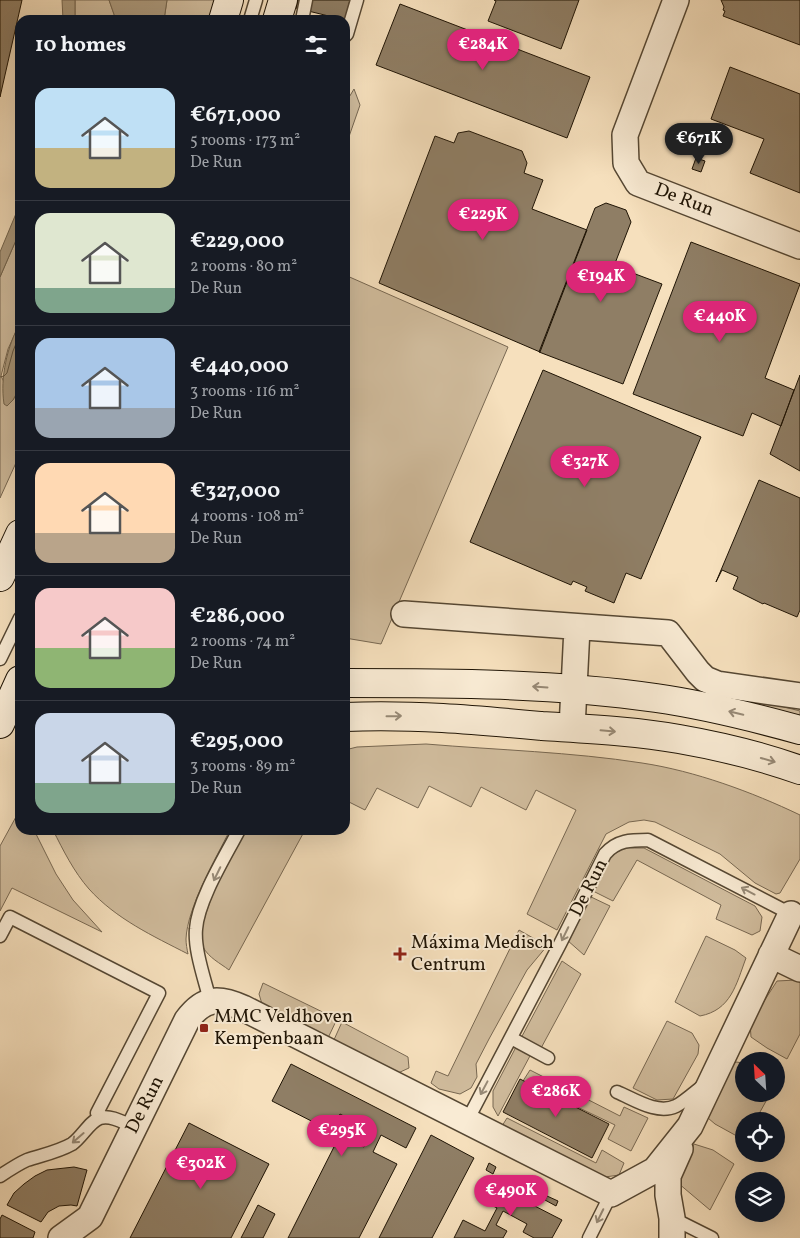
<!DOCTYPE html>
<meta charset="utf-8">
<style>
:root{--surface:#171b24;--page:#242831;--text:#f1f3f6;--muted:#9ea1a6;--line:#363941;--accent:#db2777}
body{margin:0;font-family:Vollkorn,serif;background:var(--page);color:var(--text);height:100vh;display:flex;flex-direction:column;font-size:19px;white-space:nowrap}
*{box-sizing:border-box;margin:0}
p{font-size:16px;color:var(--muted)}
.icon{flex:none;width:28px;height:28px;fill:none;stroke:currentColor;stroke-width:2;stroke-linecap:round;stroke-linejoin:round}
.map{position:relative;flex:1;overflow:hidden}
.drawer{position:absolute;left:15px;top:15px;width:335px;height:820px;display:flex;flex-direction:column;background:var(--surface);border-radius:15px;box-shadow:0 5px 20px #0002}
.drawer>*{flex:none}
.needle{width:32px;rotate:335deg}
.buttons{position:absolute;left:735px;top:1052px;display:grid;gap:10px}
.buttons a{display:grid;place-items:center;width:50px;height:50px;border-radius:50%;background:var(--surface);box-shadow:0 5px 20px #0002;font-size:25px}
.price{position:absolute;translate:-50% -42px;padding:0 11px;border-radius:18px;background:var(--accent);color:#fff;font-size:16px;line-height:32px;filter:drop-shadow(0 1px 2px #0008)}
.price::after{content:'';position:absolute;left:50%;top:30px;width:15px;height:11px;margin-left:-8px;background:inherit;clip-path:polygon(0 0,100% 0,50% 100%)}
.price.active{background:#222;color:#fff}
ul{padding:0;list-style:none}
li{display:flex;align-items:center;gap:15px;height:125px;padding:0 20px}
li+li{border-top:1px solid var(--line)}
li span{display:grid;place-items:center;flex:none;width:140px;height:100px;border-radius:15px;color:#555}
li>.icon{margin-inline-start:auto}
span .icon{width:60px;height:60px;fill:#fffc;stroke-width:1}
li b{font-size:21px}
h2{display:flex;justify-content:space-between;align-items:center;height:60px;padding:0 20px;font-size:21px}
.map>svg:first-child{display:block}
</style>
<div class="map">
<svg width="800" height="1238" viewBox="0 0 800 1238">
<rect width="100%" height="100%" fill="#f6e0bd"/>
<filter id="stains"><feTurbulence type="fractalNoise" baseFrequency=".004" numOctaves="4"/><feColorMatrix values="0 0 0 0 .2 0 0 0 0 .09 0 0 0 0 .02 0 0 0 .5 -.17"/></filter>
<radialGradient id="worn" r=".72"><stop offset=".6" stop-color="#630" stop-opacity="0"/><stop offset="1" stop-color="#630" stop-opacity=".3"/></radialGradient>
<!-- green -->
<path fill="#d1bd9e" stroke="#786852" d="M 75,0 L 109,0 L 116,20 L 75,20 Z
M 167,0 L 215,0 L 208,20 L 164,20 Z
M 354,89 L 360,105 L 345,148 L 345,104 Z
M 20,231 L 20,323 L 8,349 L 1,376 L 13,400 L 20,387 L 20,454 L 0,498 L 0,277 Z
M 345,275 L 508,347 L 381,644 L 345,638 Z
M 741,696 L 800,711 L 800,718 L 740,703 Z
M 426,744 C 497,750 572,752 642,763 C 695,771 752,792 800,815 L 800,859 L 780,893 L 776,894 L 755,883 L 720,854 L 655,822 L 644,820 L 629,822 L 606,834 L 557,930 L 527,914 L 576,810 L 536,790 L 526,810 L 481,787 L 471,807 L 429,786 L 418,808 L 377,788 L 365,810 L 345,800 L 345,750 L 357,747 Z
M 17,815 L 20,816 L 20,830 L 34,830 L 56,874 L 73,900 L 102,932 L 12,888 L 0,911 L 0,846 Z
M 53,830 L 230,830 C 216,858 187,908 186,939 C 186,944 187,949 188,954 C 153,936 116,919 89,889 C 74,872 63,850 53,830 Z
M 244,830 L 305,830 L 229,970 C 220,963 209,958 203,947 C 192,926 233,852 244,830 Z
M 624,848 L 644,848 L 755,906 L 762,917 L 760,931 L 752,935 L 716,919 L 721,905 L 637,860 L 613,901 L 591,890 L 610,857 Z
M 589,896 L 610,906 L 584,955 L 567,940 Z
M 519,930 L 547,946 L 527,970 L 489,1039 L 476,1064 L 477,1077 L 471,1088 L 460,1094 L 439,1089 L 431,1083 L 436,1071 L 448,1076 Z
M 706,936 L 735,950 L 746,958 C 736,985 731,1010 700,1016 L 675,1002 Z
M 562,961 L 581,974 L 540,1050 L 520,1040 Z
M 796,980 L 800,982 L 800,1034 L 787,1059 L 767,1048 L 751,1037 L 750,1023 L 777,981 Z
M 263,983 L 337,1019 L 328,1038 L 262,1004 L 259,994 Z
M 667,1021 L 692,1033 L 699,1045 L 698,1054 L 673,1099 L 657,1100 L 633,1088 Z
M 342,1022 L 408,1057 L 409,1068 L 398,1073 L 333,1042 Z
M 516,1047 L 531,1054 L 498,1116 L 493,1107 L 493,1091 Z
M 736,1062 L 744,1063 L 744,1094 L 770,1094 L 755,1121 L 744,1121 L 744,1140 L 715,1124 L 708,1118 L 728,1069 Z
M 530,1070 L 620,1116 L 624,1107 L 648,1118 L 631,1151 L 608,1139 L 615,1125 L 523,1081 Z
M 507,1118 L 596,1163 L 602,1150 L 624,1163 L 619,1175 L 605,1177 L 502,1126 Z
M 694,1144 L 713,1150 L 734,1164 L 710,1210 L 678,1183 Z"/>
<!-- water -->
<path fill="#ad9b7e" stroke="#74654e" d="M 62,0 L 75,0 L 75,20 L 63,20 Z
M 109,0 L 167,0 L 164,20 L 116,20 Z
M 20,204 L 20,231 L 0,277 L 0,252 Z
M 20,323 L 20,387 L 13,400 L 7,406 L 4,404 C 0,377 7,347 20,323 Z"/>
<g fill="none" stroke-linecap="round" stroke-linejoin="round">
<!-- shore -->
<path stroke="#665842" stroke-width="1" d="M 0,377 L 4,376 L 7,373 L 13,351 L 20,334"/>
</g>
<!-- building -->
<path fill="#8f7e65" stroke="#1f1405" d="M 0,0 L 22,0 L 0,97 Z
M 298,0 L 350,0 L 345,20 L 296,8 Z
M 494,0 L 579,0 L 561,49 L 488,21 L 496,1 Z
M 721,0 L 800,0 L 800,45 L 723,16 L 725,11 L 723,10 L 724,7 Z
M 400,4 L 590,77 L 567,138 L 376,65 Z
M 730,67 L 800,94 L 800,193 L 750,173 L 764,139 L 711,119 Z
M 469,131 L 522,151 L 527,163 L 524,173 L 543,180 L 532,209 L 587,230 L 540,352 L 379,283 L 435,136 L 454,143 L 458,133 Z
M 696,158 L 705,161 L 701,172 L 692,169 Z
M 606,203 L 626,210 L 631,222 L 614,266 L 662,284 L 623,384 L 539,352 L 595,208 Z
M 691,242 L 800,284 L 765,378 L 794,390 L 781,426 L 752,413 L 743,436 L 633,394 Z
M 543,370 L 701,437 L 641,579 L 626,573 L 614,603 L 585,591 L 587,587 L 573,581 L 571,585 L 470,542 Z
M 800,375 L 800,471 L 770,454 Z
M 759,480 L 800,498 L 800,610 L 797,617 L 764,603 L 763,604 L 733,589 L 738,577 L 722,570 L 716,582 Z
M 291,1064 L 416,1128 L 406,1148 L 381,1135 L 373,1152 L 397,1164 L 359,1238 L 288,1238 L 340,1135 L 343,1136 L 349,1123 L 366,1132 L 359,1145 L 364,1147 L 372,1131 L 340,1114 L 331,1131 L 272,1101 Z
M 520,1079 L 609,1124 L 592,1158 L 503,1112 Z
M 189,1123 L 269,1164 L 231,1238 L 130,1238 Z
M 431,1135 L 474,1158 L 432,1238 L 379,1238 Z
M 489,1163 L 496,1167 L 493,1174 L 486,1170 Z
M 74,1167 L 87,1170 L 77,1206 L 71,1205 L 59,1206 L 48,1212 L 41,1222 L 7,1205 L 14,1193 L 24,1184 L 35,1176 L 47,1170 Z
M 486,1181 L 562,1220 L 552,1238 L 534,1238 L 523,1232 L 527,1224 L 503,1211 L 496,1225 L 507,1231 L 503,1238 L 454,1238 L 463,1220 L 485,1231 L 497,1208 L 478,1198 Z
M 547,1196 L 558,1201 L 556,1206 L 545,1200 Z
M 258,1205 L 275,1214 L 263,1238 L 241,1238 Z
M 2,1215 L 35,1232 L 33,1238 L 0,1238 L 0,1219 Z"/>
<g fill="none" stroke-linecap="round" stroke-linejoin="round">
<!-- lane casing -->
<g stroke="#554733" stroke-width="15">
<path id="lane" d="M 250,20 L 256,0
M 302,20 L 306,0
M 345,36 L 347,34 L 357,0
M 0,659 L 20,618
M 0,936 L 10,917 L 159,993 L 97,1113
M 210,1001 C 205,980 194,950 196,929 C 198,900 225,857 239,830
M 511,1038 L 548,1058
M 617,1092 C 634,1099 657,1115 676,1106 C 684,1102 696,1091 704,1085
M 467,1121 L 560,944 L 605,854 C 617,840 631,840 648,840 L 791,914
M 0,1176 C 9,1170 18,1164 27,1160 C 42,1155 58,1152 72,1144 C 82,1137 90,1121 100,1118 C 112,1115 124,1123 134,1127
M 672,1218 L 712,1238
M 589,1238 L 611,1194"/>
</g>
<!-- street casing -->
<g stroke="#554733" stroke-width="28">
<path id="street" d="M 676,0 L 625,135 L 626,163 L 638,183 L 800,246
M 404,614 L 668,633 L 698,672 L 705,679 L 717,684 L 800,696
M 572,728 L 577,628
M 771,955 L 800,969
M 672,1237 L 672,1218 L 668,1195 L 668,1176 L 680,1149
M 61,1238 L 90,1217 L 187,1020 C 204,997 219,997 243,1008 L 611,1194 L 655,1170 L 690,1126 L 791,914"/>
</g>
<!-- secondary casing -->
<g stroke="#1f1405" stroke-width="30">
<path id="secondary" d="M 223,20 L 229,0
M 277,20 L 283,0
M 0,577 L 20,534
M 345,683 C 449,683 553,683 656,698 C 705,705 753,717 800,730
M 345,717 C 411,714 476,720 542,726 C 588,729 634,731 679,739 C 719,746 761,756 800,770
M 0,724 L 20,680"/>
</g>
<!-- lane -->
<use href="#lane" stroke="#f9ebd4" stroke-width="12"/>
<!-- street -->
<use href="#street" stroke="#f9ebd4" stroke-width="25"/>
<!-- secondary -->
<use href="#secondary" stroke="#f9ebd4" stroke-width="28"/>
</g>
<!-- one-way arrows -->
<defs><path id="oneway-shaft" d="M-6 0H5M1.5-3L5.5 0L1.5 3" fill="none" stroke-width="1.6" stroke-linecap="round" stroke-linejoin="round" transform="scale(1.25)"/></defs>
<g stroke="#978a77">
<use href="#oneway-shaft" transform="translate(540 687) rotate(-176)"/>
<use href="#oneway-shaft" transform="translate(736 713) rotate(-167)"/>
<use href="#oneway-shaft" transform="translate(394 716) rotate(-1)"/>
<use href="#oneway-shaft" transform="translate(608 731) rotate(5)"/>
<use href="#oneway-shaft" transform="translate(768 760) rotate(16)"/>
<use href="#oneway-shaft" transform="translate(217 874) rotate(116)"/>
<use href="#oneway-shaft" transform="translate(748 891) rotate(-152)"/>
<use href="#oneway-shaft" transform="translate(565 934) rotate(116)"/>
<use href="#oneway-shaft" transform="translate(484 1088) rotate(118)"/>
<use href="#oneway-shaft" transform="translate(78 1138) rotate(139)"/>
<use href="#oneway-shaft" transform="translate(600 1216) rotate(116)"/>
</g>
<!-- markers -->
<g fill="#8f2418" stroke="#f9ebd4" stroke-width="2">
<path d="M397.5 946.5h5v5h5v5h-5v5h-5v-5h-5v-5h5z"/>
<rect x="199" y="1023" width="10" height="10" rx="2.5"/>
</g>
<g text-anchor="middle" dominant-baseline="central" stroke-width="4" stroke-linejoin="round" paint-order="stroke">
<!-- street labels -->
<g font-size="19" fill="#1f1405" stroke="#f9ebd4">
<text transform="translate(684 200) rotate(21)">De Run</text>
<text transform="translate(589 888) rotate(-63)">De Run</text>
<text transform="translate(145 1105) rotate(-63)">De Run</text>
</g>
<!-- poi labels -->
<g font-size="19" fill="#1f1405" stroke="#f9ebd4" text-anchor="start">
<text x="411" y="943">Máxima Medisch<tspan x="411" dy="22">Centrum</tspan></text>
<text x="214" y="1017">MMC Veldhoven<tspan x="214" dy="22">Kempenbaan</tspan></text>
</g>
</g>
<rect width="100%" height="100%" filter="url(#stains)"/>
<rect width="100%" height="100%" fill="url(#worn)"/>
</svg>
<div class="buttons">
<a><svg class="needle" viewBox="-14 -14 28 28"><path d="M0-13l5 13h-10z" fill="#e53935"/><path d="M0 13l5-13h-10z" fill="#9ea1a6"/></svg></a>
<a><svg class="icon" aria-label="locate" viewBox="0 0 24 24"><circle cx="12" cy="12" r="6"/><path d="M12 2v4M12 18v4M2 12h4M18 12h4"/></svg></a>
<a><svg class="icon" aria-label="layers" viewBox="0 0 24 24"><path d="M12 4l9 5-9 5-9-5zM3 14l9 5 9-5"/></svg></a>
</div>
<b class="price" style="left:483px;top:71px">€284K</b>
<b class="price active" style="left:699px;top:165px">€671K</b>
<b class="price" style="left:483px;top:241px">€229K</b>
<b class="price" style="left:601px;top:303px">€194K</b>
<b class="price" style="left:720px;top:343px">€440K</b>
<b class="price" style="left:585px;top:488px">€327K</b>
<b class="price" style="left:556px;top:1118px">€286K</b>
<b class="price" style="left:342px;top:1157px">€295K</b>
<b class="price" style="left:201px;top:1190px">€302K</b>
<b class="price" style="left:511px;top:1217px">€490K</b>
<section class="drawer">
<h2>10 homes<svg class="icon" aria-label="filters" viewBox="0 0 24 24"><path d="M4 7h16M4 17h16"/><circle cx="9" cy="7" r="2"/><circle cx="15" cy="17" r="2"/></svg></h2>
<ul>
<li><span style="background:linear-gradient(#bfe0f5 60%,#c2b280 0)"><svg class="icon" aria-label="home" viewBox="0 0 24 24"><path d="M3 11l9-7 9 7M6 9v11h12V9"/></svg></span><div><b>€671,000</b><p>5 rooms · 173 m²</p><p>De Run</p></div></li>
<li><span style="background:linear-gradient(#dfe7d0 75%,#7fa58c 0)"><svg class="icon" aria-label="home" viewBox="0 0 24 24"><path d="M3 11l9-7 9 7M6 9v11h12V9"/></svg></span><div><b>€229,000</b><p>2 rooms · 80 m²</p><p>De Run</p></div></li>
<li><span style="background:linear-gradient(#a9c7e8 70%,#9aa5b1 0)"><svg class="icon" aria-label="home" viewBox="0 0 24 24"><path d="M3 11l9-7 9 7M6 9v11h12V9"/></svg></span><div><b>€440,000</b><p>3 rooms · 116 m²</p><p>De Run</p></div></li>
<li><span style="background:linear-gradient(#ffd9b3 70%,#b9a48a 0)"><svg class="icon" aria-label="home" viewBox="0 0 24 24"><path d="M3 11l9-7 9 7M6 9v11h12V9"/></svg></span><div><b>€327,000</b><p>4 rooms · 108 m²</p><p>De Run</p></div></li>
<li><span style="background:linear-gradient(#f6c9c9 60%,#8fb573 0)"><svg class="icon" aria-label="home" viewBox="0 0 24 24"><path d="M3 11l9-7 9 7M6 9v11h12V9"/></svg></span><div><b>€286,000</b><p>2 rooms · 74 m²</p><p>De Run</p></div></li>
<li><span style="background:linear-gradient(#c9d6e8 70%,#7fa58c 0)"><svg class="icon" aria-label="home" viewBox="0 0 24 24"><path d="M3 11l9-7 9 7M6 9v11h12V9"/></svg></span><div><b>€295,000</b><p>3 rooms · 89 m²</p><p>De Run</p></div></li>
</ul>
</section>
</div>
